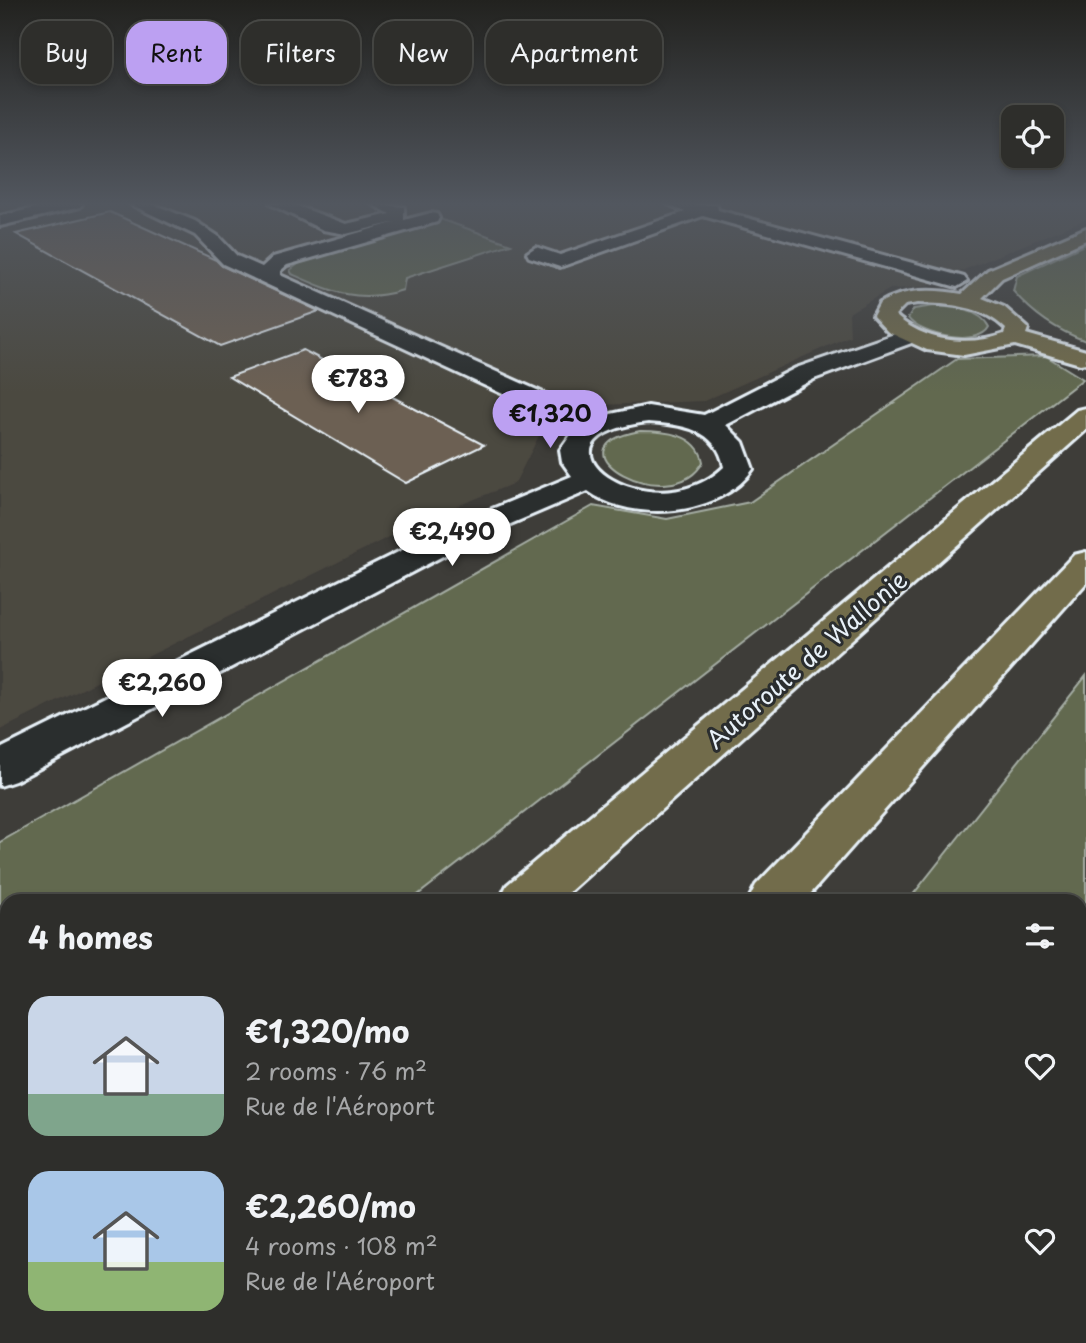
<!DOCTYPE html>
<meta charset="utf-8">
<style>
:root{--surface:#2e2e2b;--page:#3a3a37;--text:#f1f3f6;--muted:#a7a8a9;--line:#494a47;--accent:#bca0f2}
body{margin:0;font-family:"Playpen Sans",sans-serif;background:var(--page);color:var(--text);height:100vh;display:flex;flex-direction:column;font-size:26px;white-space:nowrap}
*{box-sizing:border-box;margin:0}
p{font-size:23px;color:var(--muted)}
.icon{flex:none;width:38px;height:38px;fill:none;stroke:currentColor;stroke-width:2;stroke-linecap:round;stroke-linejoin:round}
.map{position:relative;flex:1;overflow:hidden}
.side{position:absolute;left:0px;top:894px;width:1087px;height:450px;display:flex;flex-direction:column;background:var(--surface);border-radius:21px 21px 0 0;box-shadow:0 4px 10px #0003,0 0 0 2px var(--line)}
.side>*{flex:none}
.banner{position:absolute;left:21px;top:21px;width:700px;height:63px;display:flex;gap:14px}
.tools{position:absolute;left:1001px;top:105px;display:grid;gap:14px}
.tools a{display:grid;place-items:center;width:63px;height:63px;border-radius:14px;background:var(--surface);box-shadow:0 4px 10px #0003,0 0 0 2px var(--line);font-size:35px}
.price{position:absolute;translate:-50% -60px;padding:0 16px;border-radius:24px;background:#fff;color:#222;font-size:23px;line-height:46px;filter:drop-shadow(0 2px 4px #0008)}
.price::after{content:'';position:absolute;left:50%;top:42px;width:21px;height:16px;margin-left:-10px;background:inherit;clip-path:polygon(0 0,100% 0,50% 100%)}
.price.selected{background:var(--accent);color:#111}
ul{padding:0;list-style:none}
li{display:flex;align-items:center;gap:21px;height:175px;padding:0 28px}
li span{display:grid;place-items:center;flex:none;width:196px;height:140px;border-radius:21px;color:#555}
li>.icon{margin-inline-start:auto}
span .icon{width:84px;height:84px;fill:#fffc;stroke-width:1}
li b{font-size:30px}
h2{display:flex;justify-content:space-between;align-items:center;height:84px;padding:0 28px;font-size:30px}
.chip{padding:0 24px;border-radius:21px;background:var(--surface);box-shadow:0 4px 10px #0003,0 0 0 2px var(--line);font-size:24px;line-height:63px}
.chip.selected{background:var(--accent);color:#111}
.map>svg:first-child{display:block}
</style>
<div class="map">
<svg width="1086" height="1343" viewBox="0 0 1086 1343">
<rect width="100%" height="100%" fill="#3e3d39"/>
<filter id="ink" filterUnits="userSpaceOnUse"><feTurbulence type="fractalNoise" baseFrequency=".0143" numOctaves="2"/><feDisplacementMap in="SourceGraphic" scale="14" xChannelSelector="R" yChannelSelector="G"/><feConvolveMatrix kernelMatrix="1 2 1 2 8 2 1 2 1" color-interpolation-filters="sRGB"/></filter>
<g filter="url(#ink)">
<!-- built -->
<path fill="#4c4841" d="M 0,204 L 1086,204 L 1086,219 L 923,287 L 890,289 L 849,313 L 850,336 L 704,401 L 600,405 L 542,430 L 515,483 L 425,519 L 0,730 Z"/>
<!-- green -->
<path fill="#62694f" stroke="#a5ada4" stroke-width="2" d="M 440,219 L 511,244 L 405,278 L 403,290 C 358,304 333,292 292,274 L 290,270 L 301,262 L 315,257 L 312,255 Z
M 1086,244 L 1086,341 C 1056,330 1034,315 1013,291 L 1017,276 Z
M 934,306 C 952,307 980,309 989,327 C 978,348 919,335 908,318 L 914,309 Z
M 1046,356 L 1083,379 L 410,901 L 7,901 L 7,1214 L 0,1219 L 0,842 L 593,506 L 667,519 L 750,502 L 957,359 Z
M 640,431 C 663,431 698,433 703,462 C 673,519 542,449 640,431 Z
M 1086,676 L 1086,1343 L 568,1343 L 572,1337 L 1080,1337 L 1080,901 L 908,901 Z"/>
<!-- building -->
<path fill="#6c6153" stroke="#e8f1f8" stroke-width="2" d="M 110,212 L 216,260 L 222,266 L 319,311 L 220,346 L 16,234 Z
M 303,350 L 484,445 L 406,483 L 229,377 Z"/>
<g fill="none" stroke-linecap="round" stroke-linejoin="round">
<!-- minor casing -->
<g stroke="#e8f1f8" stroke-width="6">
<path id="minor" d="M 52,204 L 82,204 L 80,207 L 0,226 L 0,216 Z
M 130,204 L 153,204 L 195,221 L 218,236 L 237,256 L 262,267 L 273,257 L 396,222 L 346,234 L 323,230 L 270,204 L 292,204 L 346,224 L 390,214 L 372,204 L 404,207 L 404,220 L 431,213 L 437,214 L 439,218 L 437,222 L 287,265 L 280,271 L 280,275 L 597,417 L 648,406 L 704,415 L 796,368 L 909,329 L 920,336 L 917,341 L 814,379 L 726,425 L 743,442 L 753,469 C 721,516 633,524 588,491 L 475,539 L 15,781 L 0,786 L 0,749 L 453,525 L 572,476 L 562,462 L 560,450 L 576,428 L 223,264 L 195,235 ZM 648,422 C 681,424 718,429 724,467 C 650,537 513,438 648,422 Z
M 668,204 L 717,205 L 718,210 L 964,277 L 967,281 L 957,287 L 703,216 L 560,267 L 529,257 L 527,253 L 536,247 L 560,255 L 685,212 Z"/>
</g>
<!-- major casing -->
<g stroke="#e8f1f8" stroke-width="6">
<path id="major" d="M 1086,228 L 1086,240 L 1002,278 L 982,298 L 1004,307 L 1028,328 L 1026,334 L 1086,351 L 1086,363 L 1080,364 L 1015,345 L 964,355 L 927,350 L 888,332 L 873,316 L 880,303 C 905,288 934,289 962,294 L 988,270 ZM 918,303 C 950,304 982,305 1006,329 L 1004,334 C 968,347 924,342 895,315 L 905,305 Z"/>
</g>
<!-- highway casing -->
<g stroke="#e8f1f8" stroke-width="6">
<path id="highway" d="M 1086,408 L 1086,430 L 559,901 L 499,901 L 507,885 L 1077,410 Z
M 1086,552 L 1086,583 L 804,901 L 748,901 L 756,885 L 1074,555 Z
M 7,1306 L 7,1337 L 53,1337 L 51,1343 L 0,1343 L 0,1309 Z
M 332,1337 L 406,1337 L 404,1343 L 330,1343 Z"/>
</g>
<!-- minor -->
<use href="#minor" fill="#2a2d2e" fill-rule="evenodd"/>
<!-- major -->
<use href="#major" fill="#726c4b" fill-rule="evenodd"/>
<!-- highway -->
<use href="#highway" fill="#726c4b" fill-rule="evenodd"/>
</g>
</g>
<!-- sky -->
<linearGradient id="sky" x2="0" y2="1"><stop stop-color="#22221f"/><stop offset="0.52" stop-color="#52575f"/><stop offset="1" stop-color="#52575f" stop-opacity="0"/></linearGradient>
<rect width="1086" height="392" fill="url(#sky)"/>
<g text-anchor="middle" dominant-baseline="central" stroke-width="6" stroke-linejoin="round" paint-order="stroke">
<!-- street labels -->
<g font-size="24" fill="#e8f1f8" stroke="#2a2d2e">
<text transform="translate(806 659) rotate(-41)">Autoroute de Wallonie</text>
</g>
</g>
</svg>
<div class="tools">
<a><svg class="icon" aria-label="locate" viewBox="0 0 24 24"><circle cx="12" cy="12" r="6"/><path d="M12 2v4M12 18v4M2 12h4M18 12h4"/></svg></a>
</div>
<b class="price" style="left:358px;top:415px">€783</b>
<b class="price selected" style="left:550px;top:450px">€1,320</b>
<b class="price" style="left:452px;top:568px">€2,490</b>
<b class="price" style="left:162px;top:719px">€2,260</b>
<div class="banner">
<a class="chip">Buy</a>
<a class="chip selected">Rent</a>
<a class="chip">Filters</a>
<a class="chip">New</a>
<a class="chip">Apartment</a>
</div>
<section class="side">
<h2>4 homes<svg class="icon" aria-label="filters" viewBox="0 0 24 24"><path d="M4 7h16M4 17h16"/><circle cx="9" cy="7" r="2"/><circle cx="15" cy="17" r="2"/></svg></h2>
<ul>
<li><span style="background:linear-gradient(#c9d6e8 70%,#7fa58c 0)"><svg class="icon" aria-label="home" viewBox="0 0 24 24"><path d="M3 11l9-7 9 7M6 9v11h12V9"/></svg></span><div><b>€1,320/mo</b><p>2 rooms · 76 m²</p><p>Rue de l'Aéroport</p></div><svg class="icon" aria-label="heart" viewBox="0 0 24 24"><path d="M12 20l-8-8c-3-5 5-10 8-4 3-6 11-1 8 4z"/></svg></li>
<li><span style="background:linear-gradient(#a9c7e8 65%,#8fb573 0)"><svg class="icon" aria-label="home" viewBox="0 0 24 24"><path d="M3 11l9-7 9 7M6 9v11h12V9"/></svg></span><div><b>€2,260/mo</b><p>4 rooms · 108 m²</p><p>Rue de l'Aéroport</p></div><svg class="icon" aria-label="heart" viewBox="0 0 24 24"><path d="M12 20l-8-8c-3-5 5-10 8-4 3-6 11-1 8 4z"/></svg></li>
</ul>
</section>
</div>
